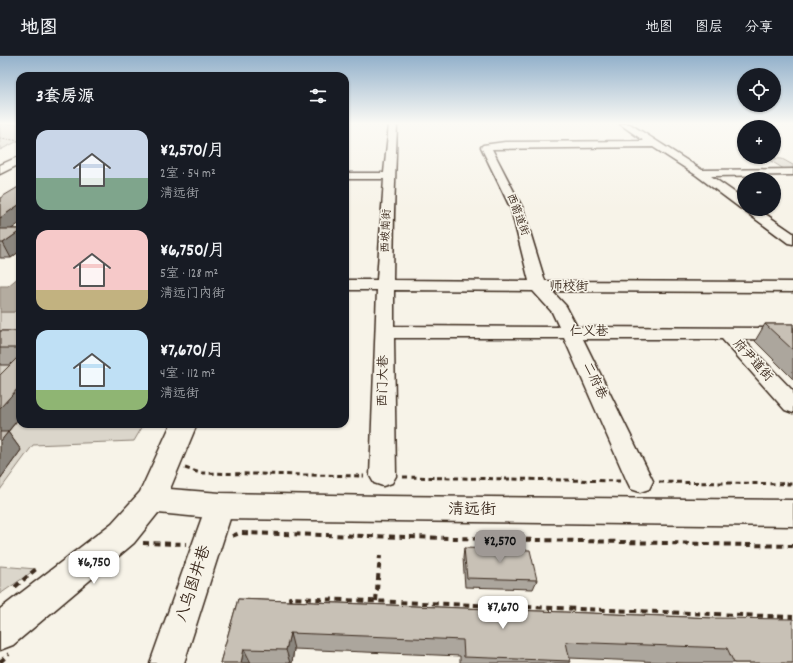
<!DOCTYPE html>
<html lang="zh">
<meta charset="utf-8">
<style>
:root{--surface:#171b24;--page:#20242c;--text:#f1f3f6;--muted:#9ea1a6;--line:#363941;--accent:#9f9995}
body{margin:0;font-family:Dekko,"LXGW WenKai TC",sans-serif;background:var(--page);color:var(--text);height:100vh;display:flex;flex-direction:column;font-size:15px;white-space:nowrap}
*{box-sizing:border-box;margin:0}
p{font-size:13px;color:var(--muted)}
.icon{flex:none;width:22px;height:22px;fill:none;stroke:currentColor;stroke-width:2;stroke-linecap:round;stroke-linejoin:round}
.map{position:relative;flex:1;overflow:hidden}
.details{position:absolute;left:16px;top:16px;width:333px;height:356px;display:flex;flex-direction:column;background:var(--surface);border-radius:12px;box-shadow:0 1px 3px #0004}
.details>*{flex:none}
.tools{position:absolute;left:737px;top:12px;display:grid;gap:8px}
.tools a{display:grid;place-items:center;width:44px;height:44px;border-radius:50%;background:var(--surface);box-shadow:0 1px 3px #0004;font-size:20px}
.price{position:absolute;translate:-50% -34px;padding:0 9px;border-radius:8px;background:#fff;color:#222;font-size:13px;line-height:26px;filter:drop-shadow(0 1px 2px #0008)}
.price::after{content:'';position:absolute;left:50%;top:24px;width:12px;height:9px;margin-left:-6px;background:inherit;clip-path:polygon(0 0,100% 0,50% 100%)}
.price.active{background:var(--accent);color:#111}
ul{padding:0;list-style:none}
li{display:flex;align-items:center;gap:12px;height:100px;padding:0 20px}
li span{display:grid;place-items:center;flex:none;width:112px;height:80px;border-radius:12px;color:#555}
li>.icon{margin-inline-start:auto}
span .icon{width:48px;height:48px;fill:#fffc;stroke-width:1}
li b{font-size:17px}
h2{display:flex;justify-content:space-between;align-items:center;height:48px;padding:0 20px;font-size:17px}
header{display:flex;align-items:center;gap:24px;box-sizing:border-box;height:56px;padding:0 20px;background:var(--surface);border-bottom:1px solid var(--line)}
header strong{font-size:19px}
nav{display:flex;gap:22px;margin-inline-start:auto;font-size:14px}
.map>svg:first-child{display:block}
</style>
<header>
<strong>地图</strong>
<nav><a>地图</a><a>图层</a><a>分享</a></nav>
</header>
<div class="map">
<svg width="793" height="607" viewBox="0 0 793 607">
<rect width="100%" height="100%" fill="#f7f3e8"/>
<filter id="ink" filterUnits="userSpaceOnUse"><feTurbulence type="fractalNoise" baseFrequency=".025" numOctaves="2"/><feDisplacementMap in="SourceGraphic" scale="8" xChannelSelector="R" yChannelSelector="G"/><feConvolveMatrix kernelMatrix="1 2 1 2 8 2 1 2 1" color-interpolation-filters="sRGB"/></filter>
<g filter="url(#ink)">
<!-- green -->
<path fill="#dbd6cb" stroke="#8b8074" d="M 0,68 L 20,68 L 20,84 L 0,94 Z
M 766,102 L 782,103 L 793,109 L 793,113 L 784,113 Z
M 20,250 L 20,368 L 144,368 L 134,385 L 33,389 L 0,434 L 0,256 L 14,256 Z
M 0,510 L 36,513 L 0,538 Z"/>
<!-- water -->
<path fill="#b4aca0" stroke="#84786c" d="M 20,220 L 20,250 L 14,256 L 0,256 L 0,230 L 8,230 Z"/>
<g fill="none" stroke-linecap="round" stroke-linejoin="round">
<!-- minor casing -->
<g stroke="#3b2a1e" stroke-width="3">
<path id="minor" d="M 389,68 L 397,68 L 394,156 L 393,224 L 529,225 L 511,153 L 481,91 L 483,89 L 505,86 L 644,85 L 620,68 L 630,68 L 702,114 L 793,113 L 793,119 L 711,120 L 744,143 L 744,153 L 758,153 L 793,177 L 793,188 L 788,187 L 746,156 L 744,153 L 740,152 L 696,119 L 653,91 L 492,93 L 523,153 L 545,225 L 793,226 L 793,236 L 552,235 L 566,250 L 577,271 L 793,272 L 793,284 L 743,283 L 793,335 L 793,357 L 785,354 L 722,283 L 583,283 L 653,425 L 649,433 L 640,436 L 631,433 L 627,425 L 564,282 L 394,282 L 396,420 L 392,427 L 383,430 L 374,427 L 370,420 L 377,234 L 345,234 L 345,224 L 377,224 L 384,123 L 345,123 L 345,117 L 384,117 ZM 394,234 L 533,235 L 552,256 L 559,271 L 394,270 Z
M 220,438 L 230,442 L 234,450 L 184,607 L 150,607 L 206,450 L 210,442 Z"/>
</g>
<!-- major casing -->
<g stroke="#3b2a1e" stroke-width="3">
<path id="major" d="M 20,100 L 20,108 L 0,118 L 0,109 Z
M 171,368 L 197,368 L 170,433 L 220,437 L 383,440 L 793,444 L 793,470 L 220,463 L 158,457 L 134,487 L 13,589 L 0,594 L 0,553 L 112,467 L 140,436 Z"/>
</g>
<!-- path-far2 -->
<path stroke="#3b2a1e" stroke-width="1" stroke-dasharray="2 1.5" stroke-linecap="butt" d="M 0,82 L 20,85"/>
<!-- path-far1 -->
<path stroke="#3b2a1e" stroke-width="3" stroke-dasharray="5 3.5" stroke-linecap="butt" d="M 185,412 L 200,417 L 364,420
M 403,421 L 620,425
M 659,426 L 793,428"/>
<!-- path -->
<path stroke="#3b2a1e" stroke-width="4" stroke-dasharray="6 4.5" stroke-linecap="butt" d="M 232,480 L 240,477 L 793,490
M 143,487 L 186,488
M 15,531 L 36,513
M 376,545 L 380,500
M 291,547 L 290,542 L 793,561
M 0,606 L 9,598"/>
<!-- minor -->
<use href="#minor" fill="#f7f3e8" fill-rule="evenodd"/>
<!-- major -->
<use href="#major" fill="#f7f3e8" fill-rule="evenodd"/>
</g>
<!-- wall -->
<path fill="#aca69d" stroke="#3b2a1e" d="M 0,142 L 11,173 L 20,173 L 20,195 L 11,202 L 0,202 Z
M 765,268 L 793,268 L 793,323 L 755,285 Z
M 0,275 L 20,275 L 20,361 L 8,376 L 21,394 L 0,423 L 10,309 L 0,309 Z
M 464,492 L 537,524 L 533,533 L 465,531 L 463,502 Z
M 238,543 L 713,562 L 793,607 L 684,607 L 570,602 L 570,605 L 569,607 L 460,607 L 460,600 L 294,593 L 292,607 L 220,607 Z"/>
<!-- shaded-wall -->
<path fill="#8c877f" stroke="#3b2a1e" d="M 20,148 L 20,167 L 0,181 L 0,162 Z
M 20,175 L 20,195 L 11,202 L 3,187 Z
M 20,330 L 20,361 L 0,385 L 0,352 Z
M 8,376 L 21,394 L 0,423 L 0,386 Z
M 290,577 L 294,593 L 292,607 L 290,607 L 286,594 Z
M 244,593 L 251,607 L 241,607 Z"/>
<!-- building -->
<path fill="#c8c1b6" stroke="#3b2a1e" d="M 20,130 L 20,148 L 0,162 L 0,142 Z
M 0,173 L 20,173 L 20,175 L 3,187 L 0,187 Z
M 765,268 L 793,268 L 793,294 Z
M 0,275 L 20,275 L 20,292 L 0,292 Z
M 20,299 L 20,330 L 0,352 L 0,319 Z
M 0,376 L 8,376 L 0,386 Z
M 464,492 L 530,494 L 537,524 L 467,522 Z
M 238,543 L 713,562 L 793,563 L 793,607 L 734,607 L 727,592 L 566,586 L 570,605 L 464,601 L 463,584 L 290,577 L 286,594 L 244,593 L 241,607 L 220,607 Z"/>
</g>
<!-- sky -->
<linearGradient id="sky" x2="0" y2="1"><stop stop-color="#93b1cb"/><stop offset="0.44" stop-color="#fbfaf5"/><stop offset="1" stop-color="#fbfaf5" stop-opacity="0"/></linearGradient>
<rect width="793" height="153" fill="url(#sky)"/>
<g text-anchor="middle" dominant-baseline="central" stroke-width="3.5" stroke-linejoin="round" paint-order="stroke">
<!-- far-street labels -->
<g font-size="11" fill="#3b2a1e" stroke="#f7f3e8">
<text transform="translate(517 159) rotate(70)">西箭道街</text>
<text transform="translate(387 175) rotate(-88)">西坡南街</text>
</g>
<!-- street labels -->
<g font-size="13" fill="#3b2a1e" stroke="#f7f3e8">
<text x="569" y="231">师校街</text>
<text x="589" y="276">仁义巷</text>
<text transform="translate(752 305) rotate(47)">府尹道街</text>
<text transform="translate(384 325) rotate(-89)">西门大巷</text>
<text transform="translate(594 325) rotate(65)">二府巷</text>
</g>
<!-- near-street labels -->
<g font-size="16" fill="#3b2a1e" stroke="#f7f3e8">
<text x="472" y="454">清远街</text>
<text transform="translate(194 528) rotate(-72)">八乌图井巷</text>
</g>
</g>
</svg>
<div class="tools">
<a><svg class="icon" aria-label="locate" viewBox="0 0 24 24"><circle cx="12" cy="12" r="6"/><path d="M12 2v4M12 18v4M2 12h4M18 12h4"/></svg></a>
<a>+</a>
<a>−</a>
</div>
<b class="price active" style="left:500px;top:508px">¥2,570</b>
<b class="price" style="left:94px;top:529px">¥6,750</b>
<b class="price" style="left:503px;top:574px">¥7,670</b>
<section class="details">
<h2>3套房源<svg class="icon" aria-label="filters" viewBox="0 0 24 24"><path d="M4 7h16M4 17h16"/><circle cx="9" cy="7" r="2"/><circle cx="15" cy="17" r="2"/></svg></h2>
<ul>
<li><span style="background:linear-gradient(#c9d6e8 60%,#7fa58c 0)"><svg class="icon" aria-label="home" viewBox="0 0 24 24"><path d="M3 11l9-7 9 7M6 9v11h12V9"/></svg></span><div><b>¥2,570/月</b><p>2室 · 54 m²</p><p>清远街</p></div></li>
<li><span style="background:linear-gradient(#f6c9c9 75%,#c2b280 0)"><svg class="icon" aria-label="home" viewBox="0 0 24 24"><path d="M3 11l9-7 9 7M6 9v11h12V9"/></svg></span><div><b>¥6,750/月</b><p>5室 · 128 m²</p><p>清远门内街</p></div></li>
<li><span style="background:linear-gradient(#bfe0f5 75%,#8fb573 0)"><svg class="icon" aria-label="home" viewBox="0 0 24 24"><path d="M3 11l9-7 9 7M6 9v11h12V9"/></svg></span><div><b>¥7,670/月</b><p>4室 · 112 m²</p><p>清远街</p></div></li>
</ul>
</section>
</div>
